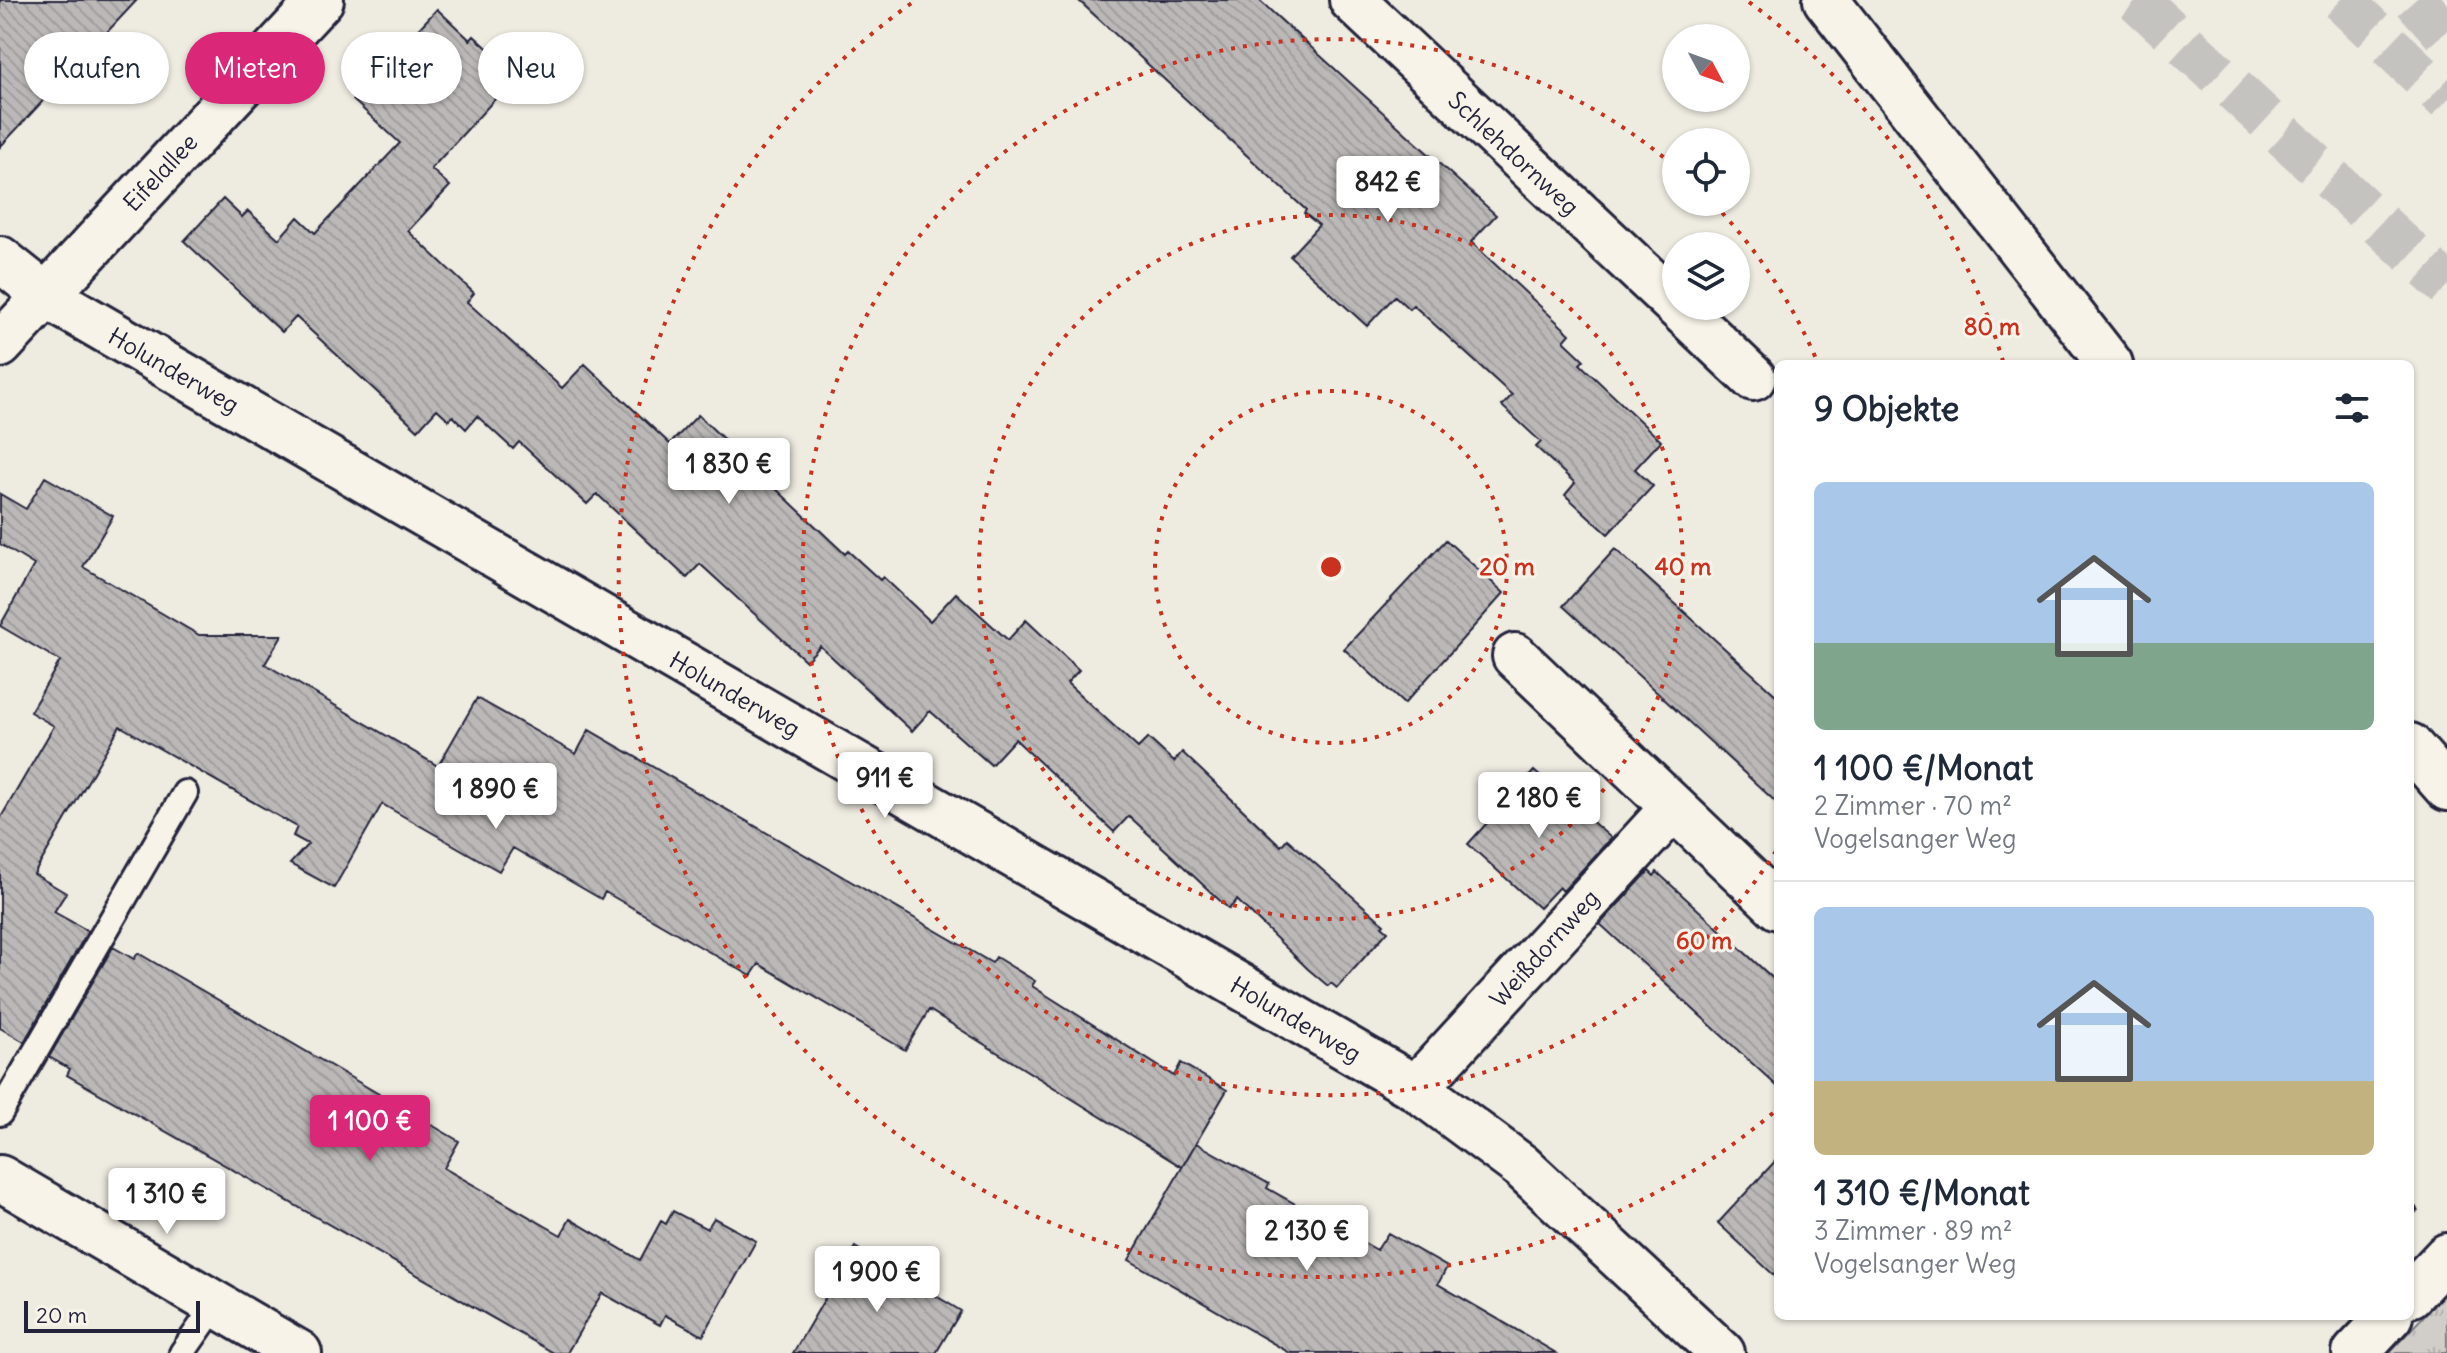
<!DOCTYPE html>
<html lang="de">
<meta charset="utf-8">
<style>
:root{--surface:#fff;--page:#f6f6f7;--text:#1f2937;--muted:#747a83;--line:#e0e1e3;--accent:#db2777}
body{margin:0;font-family:Delius,sans-serif;background:var(--page);color:var(--text);height:100vh;display:flex;flex-direction:column;font-size:30px;white-space:nowrap}
*{box-sizing:border-box;margin:0}
p{font-size:26px;color:var(--muted)}
.icon{flex:none;width:44px;height:44px;fill:none;stroke:currentColor;stroke-width:2;stroke-linecap:round;stroke-linejoin:round}
.map{position:relative;flex:1;overflow:hidden}
.drawer{position:absolute;left:1774px;top:360px;width:640px;height:960px;display:flex;flex-direction:column;background:var(--surface);border-radius:12px;box-shadow:0 2px 6px #0004}
.drawer>*{flex:none}
.top-card{position:absolute;left:24px;top:32px;width:760px;height:72px;display:flex;gap:16px}
.needle{width:52px;rotate:131deg}
.buttons{position:absolute;left:1662px;top:24px;display:grid;gap:16px}
.buttons a{display:grid;place-items:center;width:88px;height:88px;border-radius:50%;background:var(--surface);box-shadow:0 2px 6px #0004;font-size:40px}
.scale{position:absolute;left:24px;bottom:20px;width:176px;box-sizing:border-box;padding-left:8px;border:4px solid #22223b;border-top:0;font-size:22px;line-height:28px;white-space:nowrap;color:#22223b;-webkit-text-stroke:6px #f7f3e8;paint-order:stroke}
.price{position:absolute;translate:-50% -68px;padding:0 18px;border-radius:8px;background:#fff;color:#222;font-size:26px;line-height:52px;filter:drop-shadow(0 2px 4px #0008)}
.price::after{content:'';position:absolute;left:50%;top:48px;width:24px;height:18px;margin-left:-12px;background:inherit;clip-path:polygon(0 0,100% 0,50% 100%)}
.price.active{background:var(--accent);color:#fff}
ul{padding:0;list-style:none}
li{display:grid;align-content:center;gap:16px;height:424px;padding:0 40px}
li+li{border-top:2px solid var(--line)}
li span{display:grid;place-items:center;height:248px;border-radius:12px;color:#555}
li>.icon{margin-inline-start:auto}
span .icon{width:144px;height:144px;fill:#fffc;stroke-width:1}
li b{font-size:34px}
h2{display:flex;justify-content:space-between;align-items:center;height:96px;padding:0 40px;font-size:34px}
.pill{padding:0 28px;border-radius:36px;background:var(--surface);box-shadow:0 2px 6px #0004;font-size:28px;line-height:72px}
.pill.active{background:var(--accent);color:#fff}
.map>svg:first-child{display:block}
</style>
<div class="map">
<svg width="2447" height="1353" viewBox="0 0 2447 1353">
<defs>
<pattern id="grass-tufts" width="24" height="20" patternUnits="userSpaceOnUse" patternTransform="scale(2)"><rect width="24" height="20" fill="#d1cdc9"/><path d="M3 7l-1-3M5 7V3M7 7l1-3M15 17l-1-3M17 17v-4M19 17l1-3" fill="none" stroke="#b3b0ae"/></pattern>
<pattern id="building-back-hatch" width="6" height="6" patternUnits="userSpaceOnUse" patternTransform="scale(2)"><rect width="6" height="6" fill="#bbb8b7"/><path d="M-1 5l2 2M0 0l6 6M5-1l2 2" fill="none" stroke="#a09e9e"/></pattern>
</defs>
<rect width="100%" height="100%" fill="#eeebe1"/>
<filter id="ink" filterUnits="userSpaceOnUse"><feTurbulence type="fractalNoise" baseFrequency=".0125" numOctaves="2"/><feDisplacementMap in="SourceGraphic" scale="16" xChannelSelector="R" yChannelSelector="G"/><feConvolveMatrix kernelMatrix="1 2 1 2 8 2 1 2 1" color-interpolation-filters="sRGB"/></filter>
<g filter="url(#ink)">
<!-- grass -->
<path fill="url(#grass-tufts)" stroke="#7a7882" stroke-width="2" d="M 2447,1291 L 2447,1353 L 2389,1353 Z"/>
<!-- building -->
<path fill="url(#building-back-hatch)" stroke="#22223b" stroke-width="2" d="M 0,0 L 137,0 L 0,147 Z
M 1078,0 L 1259,0 L 1496,215 L 1471,242 L 1570,334 L 1564,341 L 1584,360 L 1580,364 L 1661,441 L 1635,469 L 1653,486 L 1608,534 L 1565,495 L 1575,483 L 1536,447 L 1541,442 L 1502,406 L 1512,395 L 1413,305 L 1409,309 L 1395,296 L 1367,326 L 1290,256 L 1319,225 L 1304,213 L 1306,210 Z
M 437,9 L 470,40 L 474,36 L 517,75 L 431,169 L 450,186 L 408,231 L 474,293 L 467,302 L 562,388 L 585,364 L 670,444 L 698,415 L 845,554 L 848,551 L 880,580 L 883,577 L 930,621 L 956,593 L 1008,640 L 1026,620 L 1079,670 L 1067,683 L 1138,748 L 1148,738 L 1174,762 L 1182,752 L 1281,846 L 1287,839 L 1384,924 L 1382,926 L 1388,931 L 1337,988 L 1331,983 L 1328,986 L 1308,969 L 1237,900 L 1229,909 L 1129,816 L 1114,832 L 1015,739 L 991,765 L 930,711 L 912,731 L 820,646 L 806,661 L 700,564 L 687,578 L 597,494 L 587,504 L 519,442 L 513,449 L 477,416 L 466,429 L 453,416 L 449,420 L 437,409 L 418,430 L 296,317 L 282,332 L 184,241 L 223,199 L 242,217 L 248,211 L 279,239 L 298,217 L 315,233 L 400,143 L 353,100 Z
M 45,477 L 113,516 L 83,567 L 199,635 L 282,635 L 265,664 L 438,766 L 477,698 L 576,754 L 589,730 L 992,963 L 996,957 L 1035,981 L 1032,986 L 1174,1076 L 1181,1063 L 1227,1090 L 1182,1167 L 929,1010 L 905,1050 L 759,964 L 751,976 L 605,892 L 601,899 L 513,848 L 499,871 L 382,804 L 334,888 L 290,864 L 308,844 L 293,836 L 297,827 L 120,726 L 34,874 L 66,893 L 54,912 L 88,931 L 24,1042 L 0,1028 L 0,819 L 54,726 L 30,712 L 60,661 L 0,626 L 34,565 L 0,544 L 0,494 L 26,509 Z
M 1446,540 L 1504,593 L 1404,704 L 1344,649 Z
M 1615,549 L 1778,697 L 1778,804 L 1563,606 Z
M 1534,771 L 1611,838 L 1563,891 L 1559,887 L 1539,908 L 1468,844 Z
M 1649,871 L 1654,876 L 1657,872 L 1778,983 L 1778,1087 L 1600,924 Z
M 113,947 L 134,959 L 138,953 L 459,1141 L 444,1168 L 561,1235 L 570,1219 L 640,1260 L 661,1221 L 666,1224 L 673,1211 L 707,1229 L 714,1218 L 756,1241 L 703,1336 L 665,1315 L 660,1325 L 602,1293 L 567,1353 L 554,1353 L 67,1075 L 70,1069 L 49,1057 Z
M 1196,1143 L 1269,1184 L 1267,1188 L 1377,1250 L 1388,1233 L 1447,1267 L 1438,1284 L 1556,1353 L 1290,1353 L 1129,1260 Z
M 1778,1158 L 1778,1279 L 1718,1223 Z
M 855,1247 L 961,1311 L 936,1353 L 793,1353 Z"/>
<g fill="none" stroke-linecap="round" stroke-linejoin="round">
<!-- motorway-tunnel -->
<path stroke="#c5c3c0" stroke-width="44" stroke-dasharray="44 22" stroke-linecap="butt" d="M 2137,0 L 2447,286
M 2341,0 L 2447,100
M 2415,0 L 2447,36"/>
<!-- service casing -->
<g stroke="#22223b" stroke-width="30">
<path id="service" d="M 0,1113 L 185,793
M 182,1353 L 217,1303"/>
</g>
<!-- minor casing -->
<g stroke="#22223b" stroke-width="50">
<path id="minor" d="M 1352,0 L 1676,305
M 0,259 L 45,295 L 1416,1088 L 1521,1166 L 1722,1353
M 1677,306 L 1753,378
M 0,345 L 321,0
M 1515,656 L 1778,907
M 1416,1088 L 1673,808"/>
</g>
<!-- tertiary casing -->
<g stroke="#22223b" stroke-width="50">
<path id="tertiary" d="M 0,1178 L 299,1353"/>
</g>
<!-- primary casing -->
<g stroke="#22223b" stroke-width="50">
<path id="primary" d="M 2410,1295 L 2447,1256
M 2355,1353 L 2390,1316"/>
</g>
<!-- motorway casing -->
<g stroke="#22223b" stroke-width="50">
<path id="motorway" d="M 1826,0 L 2110,364
M 2410,746 L 2447,788"/>
</g>
<!-- path -->
<path stroke="#22223b" stroke-width="5" stroke-dasharray="6 6" stroke-linecap="butt" d="M 2410,1196 L 2417,1214"/>
<!-- service -->
<use href="#service" stroke="#f7f3e8" stroke-width="24"/>
<!-- minor -->
<use href="#minor" stroke="#f7f3e8" stroke-width="44"/>
<!-- tertiary -->
<use href="#tertiary" stroke="#f7f3e8" stroke-width="44"/>
<!-- primary -->
<use href="#primary" stroke="#f7f3e8" stroke-width="44"/>
<!-- motorway -->
<use href="#motorway" stroke="#f7f3e8" stroke-width="44"/>
</g>
</g>
<!-- distance rings -->
<g fill="none" stroke="#c8321e" stroke-width="4" stroke-dasharray="4 8">
<circle cx="1331" cy="567" r="176"/>
<circle cx="1331" cy="567" r="352"/>
<path d="M1776 851A528 528 0 1 1 1674 166M1714 204A528 528 0 0 1 1817 361"/>
<path d="M1773 1113A703 703 0 1 1 913 2M1749 2A703 703 0 0 1 2003 361"/>
</g>
<g text-anchor="middle" dominant-baseline="central" stroke-width="6" stroke-linejoin="round" paint-order="stroke">
<!-- street labels -->
<g font-size="24" fill="#22223b" stroke="#f7f3e8">
<text transform="translate(1514 153) rotate(43)">Schlehdornweg</text>
<text transform="translate(160 172) rotate(-47)">Eifelallee</text>
<text transform="translate(174 370) rotate(30)">Holunderweg</text>
<text transform="translate(735 694) rotate(30)">Holunderweg</text>
<text transform="translate(1544 948) rotate(-48)">Weißdornweg</text>
<text transform="translate(1296 1019) rotate(30)">Holunderweg</text>
</g>
</g>
<circle cx="1331" cy="567" r="12" fill="#c8321e" stroke="#f7f3e8" stroke-width="4"/>
<g font-size="24" text-anchor="middle" font-weight="bold" fill="#c8321e" stroke="#f7f3e8" stroke-width="6" stroke-linejoin="round" paint-order="stroke">
<text x="1992" y="335">80 m</text>
<text x="1507" y="575">20 m</text>
<text x="1683" y="575">40 m</text>
<text x="1704" y="949">60 m</text>
</g>
</svg>
<div class="buttons">
<a><svg class="needle" viewBox="-14 -14 28 28"><path d="M0-13l5 13h-10z" fill="#e53935"/><path d="M0 13l5-13h-10z" fill="#747a83"/></svg></a>
<a><svg class="icon" aria-label="locate" viewBox="0 0 24 24"><circle cx="12" cy="12" r="6"/><path d="M12 2v4M12 18v4M2 12h4M18 12h4"/></svg></a>
<a><svg class="icon" aria-label="layers" viewBox="0 0 24 24"><path d="M12 4l9 5-9 5-9-5zM3 14l9 5 9-5"/></svg></a>
</div>
<div class="scale">20 m</div>
<b class="price" style="left:1388px;top:224px">842 €</b>
<b class="price" style="left:729px;top:506px">1 830 €</b>
<b class="price" style="left:885px;top:820px">911 €</b>
<b class="price" style="left:496px;top:831px">1 890 €</b>
<b class="price" style="left:1539px;top:840px">2 180 €</b>
<b class="price active" style="left:370px;top:1163px">1 100 €</b>
<b class="price" style="left:167px;top:1236px">1 310 €</b>
<b class="price" style="left:1307px;top:1273px">2 130 €</b>
<b class="price" style="left:877px;top:1314px">1 900 €</b>
<div class="top-card">
<a class="pill">Kaufen</a>
<a class="pill active">Mieten</a>
<a class="pill">Filter</a>
<a class="pill">Neu</a>
</div>
<section class="drawer">
<h2>9 Objekte<svg class="icon" aria-label="filters" viewBox="0 0 24 24"><path d="M4 7h16M4 17h16"/><circle cx="9" cy="7" r="2"/><circle cx="15" cy="17" r="2"/></svg></h2>
<ul>
<li><span style="background:linear-gradient(#a9c7e8 65%,#7fa58c 0)"><svg class="icon" aria-label="home" viewBox="0 0 24 24"><path d="M3 11l9-7 9 7M6 9v11h12V9"/></svg></span><div><b>1 100 €/Monat</b><p>2 Zimmer · 70 m²</p><p>Vogelsanger Weg</p></div></li>
<li><span style="background:linear-gradient(#a9c7e8 70%,#c2b280 0)"><svg class="icon" aria-label="home" viewBox="0 0 24 24"><path d="M3 11l9-7 9 7M6 9v11h12V9"/></svg></span><div><b>1 310 €/Monat</b><p>3 Zimmer · 89 m²</p><p>Vogelsanger Weg</p></div></li>
</ul>
</section>
</div>
